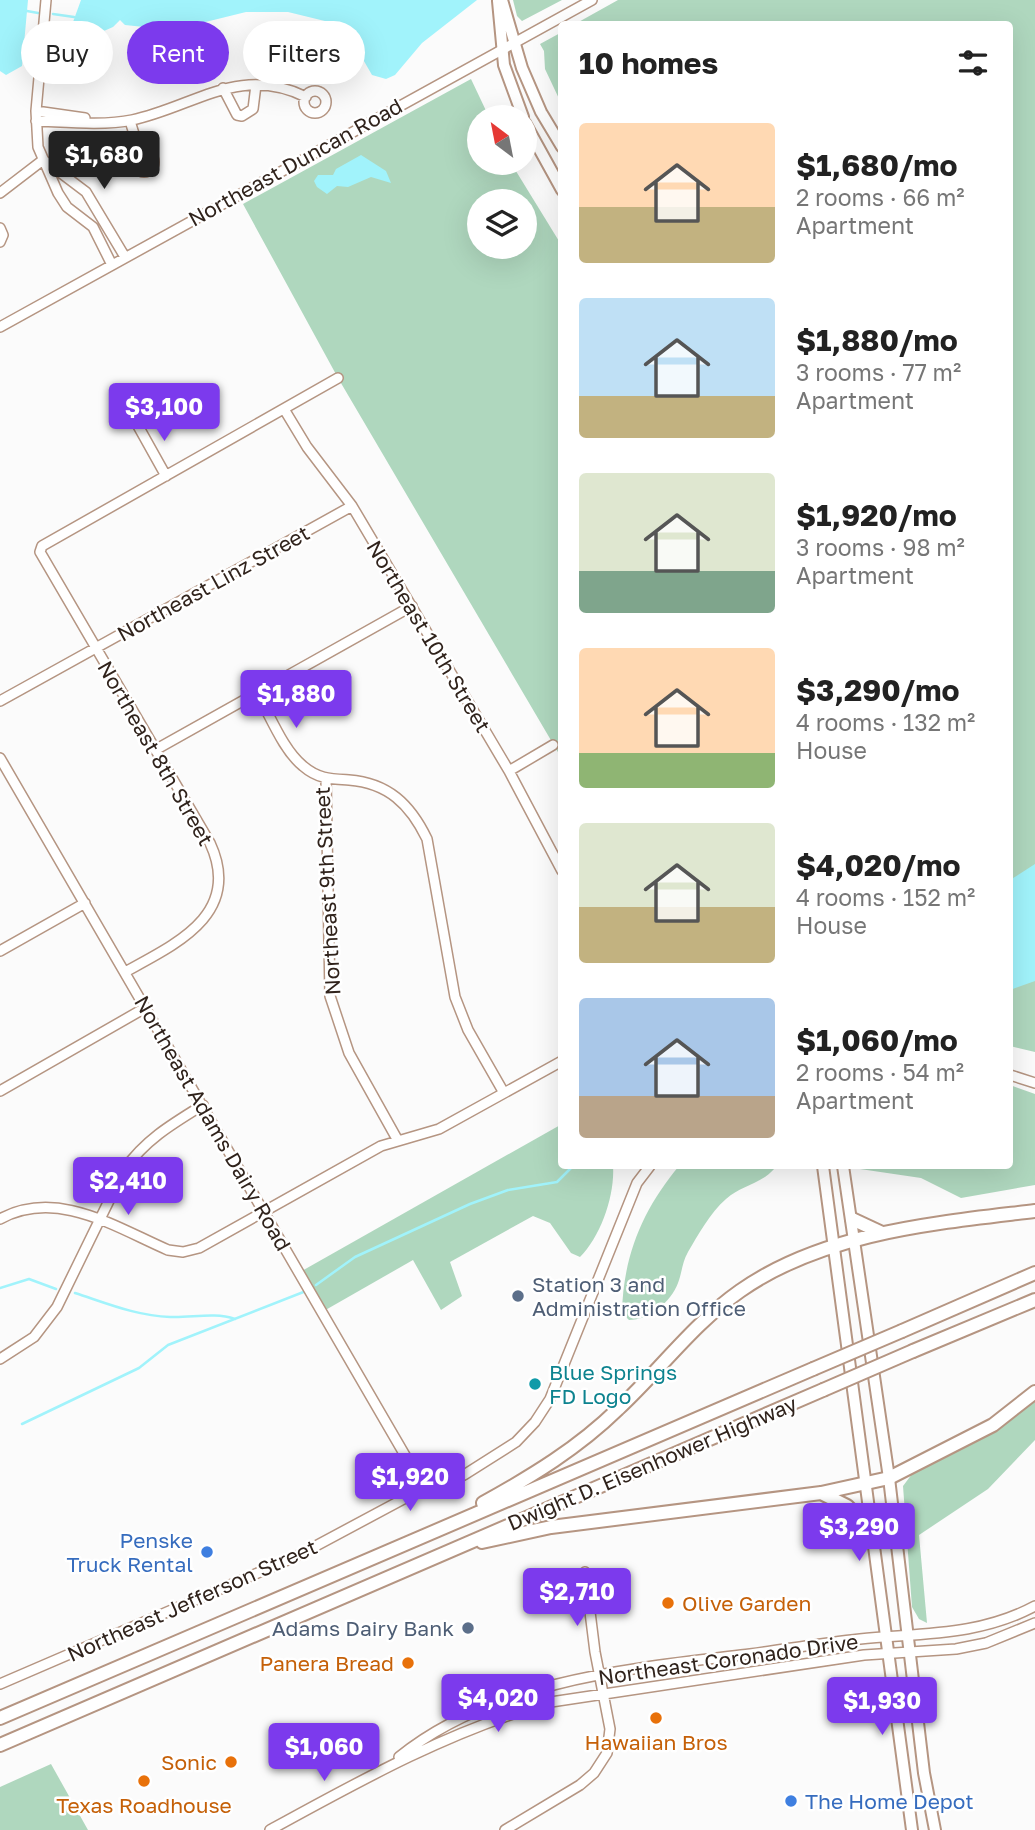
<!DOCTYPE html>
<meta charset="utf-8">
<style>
:root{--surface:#fff;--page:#f2f2f2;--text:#222;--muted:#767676;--accent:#7c3aed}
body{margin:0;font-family:"Golos Text",sans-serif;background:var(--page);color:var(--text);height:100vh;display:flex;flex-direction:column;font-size:26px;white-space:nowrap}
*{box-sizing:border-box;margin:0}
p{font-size:23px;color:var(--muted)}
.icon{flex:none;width:38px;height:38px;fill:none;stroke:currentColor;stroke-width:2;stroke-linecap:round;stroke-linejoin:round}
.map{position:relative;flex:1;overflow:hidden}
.panel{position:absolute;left:558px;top:21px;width:455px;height:1148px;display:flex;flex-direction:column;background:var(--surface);border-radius:7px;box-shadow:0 7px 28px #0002}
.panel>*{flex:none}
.banner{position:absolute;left:21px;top:21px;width:432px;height:63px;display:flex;gap:14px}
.needle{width:46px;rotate:328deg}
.tools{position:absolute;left:467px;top:105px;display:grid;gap:14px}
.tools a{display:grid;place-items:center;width:70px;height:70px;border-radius:50%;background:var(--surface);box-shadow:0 7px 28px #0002;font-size:35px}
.price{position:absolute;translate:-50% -60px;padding:0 16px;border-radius:7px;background:var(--accent);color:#fff;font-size:23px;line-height:46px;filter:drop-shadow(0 2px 4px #0008)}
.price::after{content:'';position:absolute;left:50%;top:42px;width:21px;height:16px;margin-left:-10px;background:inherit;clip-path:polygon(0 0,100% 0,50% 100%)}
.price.on{background:#222;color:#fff}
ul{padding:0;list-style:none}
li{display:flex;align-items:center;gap:21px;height:175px;padding:0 21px}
li span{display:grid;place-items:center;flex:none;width:196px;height:140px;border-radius:7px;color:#555}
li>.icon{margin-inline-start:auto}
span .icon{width:84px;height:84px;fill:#fffc;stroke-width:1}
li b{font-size:30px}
h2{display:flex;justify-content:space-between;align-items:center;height:84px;padding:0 21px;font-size:30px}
.tag{padding:0 24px;border-radius:32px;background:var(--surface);box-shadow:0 7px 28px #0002;font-size:24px;line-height:63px}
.tag.on{background:var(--accent);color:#fff}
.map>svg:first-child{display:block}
</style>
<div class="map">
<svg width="1035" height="1830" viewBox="0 0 1035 1830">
<rect width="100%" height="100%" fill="#fbfbfb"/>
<!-- green -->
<path fill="#afd7be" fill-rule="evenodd" d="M 513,0 L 562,0 L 522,21 L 517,16 Z
M 618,0 L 1035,0 L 1035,1052 L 1010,1046 L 1010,24 L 575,24 Z
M 562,32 L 562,105 L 545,69 L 544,51 L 540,44 Z
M 471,79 L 489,117 L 480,117 L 480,163 L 511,163 L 562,246 L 562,759 L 338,378 L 243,204 ZM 480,201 L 525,201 L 525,247 L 480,247 Z
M 1010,1085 L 1035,1094 L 1035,1185 L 961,1198 L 921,1178 L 860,1169 L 860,1166 L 1010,1166 Z
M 562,1124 L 562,1166 L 613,1166 C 615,1195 601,1236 580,1257 L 571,1253 L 550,1223 L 533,1216 L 450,1262 L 462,1296 L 441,1310 L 413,1260 L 322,1312 L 300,1272 Z
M 679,1166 L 775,1166 L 775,1168 C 760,1185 742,1185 726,1199 C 710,1213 698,1235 688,1252 C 682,1262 682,1273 678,1283 C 671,1302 649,1320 629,1320 L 622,1313 C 623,1256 643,1209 679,1166 Z
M 1035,1401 L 1035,1440 L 988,1489 L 919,1535 L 927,1623 L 919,1619 L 912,1607 L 903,1486 L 912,1474 L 993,1432 Z
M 51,1764 L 88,1830 L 0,1830 L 0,1787 Z"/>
<!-- water -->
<path fill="#a1f3fb" d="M 0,0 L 28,0 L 22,66 L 6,75 L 0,71 Z
M 81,0 L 477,0 L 422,43 L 395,75 L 386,79 L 372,75 L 346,30 L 333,23 L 288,12 L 246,12 L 173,30 L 125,25 L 120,20 L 113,27 L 79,42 L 73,22 Z
M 361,155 L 386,171 L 391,183 L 371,177 L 348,187 L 337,186 L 327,194 L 317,187 L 314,181 L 318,175 L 333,175 L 336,169 Z
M 1035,864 L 1035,981 L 1010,990 L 1010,880 Z"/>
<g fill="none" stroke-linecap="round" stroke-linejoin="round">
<!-- stream -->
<path stroke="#a1f3fb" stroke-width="2.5" d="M 27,11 L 38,13
M 53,14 L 74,17
M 316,1285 L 355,1257 L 470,1204 L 508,1190 L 557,1182 L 573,1166
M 0,1288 L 29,1279 L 56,1289
M 75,1293 C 106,1303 137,1316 170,1317 C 192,1318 214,1312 235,1319
M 22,1424 L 139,1368 L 168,1345 L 306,1291"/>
<!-- minor casing -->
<g stroke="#b59582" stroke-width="12">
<path id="minor" d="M 46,0 L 36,111 L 38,147 L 58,193 L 67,207 L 93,227 L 112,265
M 223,88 L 237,115 L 242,116 L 253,109 L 256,85
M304 102a11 11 0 1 1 22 0a11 11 0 1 1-22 0Z
M 36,111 L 85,118
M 36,121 C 64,122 104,126 132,120 C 194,107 239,64 306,97
M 130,121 L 140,153
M134 162a10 10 0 1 1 20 0a10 10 0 1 1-20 0Z
M 45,161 L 86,192 L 125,257
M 0,193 L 43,160
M 0,228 L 3,235 L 0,242
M 0,327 L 592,0
M 284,409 L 307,447 L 352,506 L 509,771 L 562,871
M 137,424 L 166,476
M 42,546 L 40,552 L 210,843 C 243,914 176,944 125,972
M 42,546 L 338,378
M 257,693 C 270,715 283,750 303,766 C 318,779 331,779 349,780 C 388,783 410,804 427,839 L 455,997 L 468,1030 L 504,1093
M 0,701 L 352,506
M 155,750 L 412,606
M 0,758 L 424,1488
M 509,771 L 553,745
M 326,779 L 330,996 L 349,1053 L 397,1139
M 0,951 L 85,903
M 1010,1075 L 1035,1083
M 0,1091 L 145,1008
M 0,1219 C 57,1188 115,1227 168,1250 L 183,1252 L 199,1248 L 381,1146 L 439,1129 L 562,1061
M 0,1359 L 34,1337 L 57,1307 L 124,1170 C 145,1140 172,1124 203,1105
M 0,1684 L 297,1556 L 424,1488 L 464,1475 L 516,1442 L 535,1422 L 550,1399 L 637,1183 L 650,1166
M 399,1757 C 494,1680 633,1668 750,1654 C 787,1649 823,1643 860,1639 C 922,1633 979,1636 1035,1606
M 270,1830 C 361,1780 451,1730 551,1702 L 864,1655 L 956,1649 L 986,1643 L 1035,1623
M 505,1830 L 580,1785 L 594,1773 L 607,1753 L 610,1729 L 595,1652 L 585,1572"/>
</g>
<!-- major casing -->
<g stroke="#b59582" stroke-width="14">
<path id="major" d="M 502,0 L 522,68 L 541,112 L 562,147
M 498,1 L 504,65 L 523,117
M 525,123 L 562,190
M 823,1166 L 912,1830
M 843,1166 L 889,1478 L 924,1773 L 935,1830"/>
</g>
<!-- highway casing -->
<g stroke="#b59582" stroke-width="16">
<path id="highway" d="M 852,1219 L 882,1233
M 902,1331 L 1035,1273
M 913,1351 L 1035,1300
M 821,1493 L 847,1506 L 870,1529
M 483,1503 C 532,1476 578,1448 618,1409 C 660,1370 693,1324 740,1291 C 824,1232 936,1223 1035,1211
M 482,1542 L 551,1527 L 821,1493 L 889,1478 L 993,1425 L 1035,1392
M 0,1718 L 813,1369
M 0,1745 L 823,1390"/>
</g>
<!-- minor -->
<use href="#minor" stroke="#fff" stroke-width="9"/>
<!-- major -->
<use href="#major" stroke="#fff" stroke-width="10"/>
<!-- highway -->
<use href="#highway" stroke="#fff" stroke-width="12"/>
<!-- highway-bridge casing -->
<g stroke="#b59582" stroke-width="16" stroke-linecap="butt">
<path id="highway-bridge" d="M 813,1369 L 902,1331
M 823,1390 L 913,1351"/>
</g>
<!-- highway-bridge -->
<use href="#highway-bridge" stroke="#fff" stroke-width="12"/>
</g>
<!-- markers -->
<g fill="#5c6f8a" stroke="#fff" stroke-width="2.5">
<circle cx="518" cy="1296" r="7"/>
<circle cx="468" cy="1628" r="7"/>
</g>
<circle fill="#0f9aa8" stroke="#fff" stroke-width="2.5" cx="535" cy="1384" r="7"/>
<g fill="#3f7fe0" stroke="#fff" stroke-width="2.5">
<circle cx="207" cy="1552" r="7"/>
<circle cx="791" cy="1801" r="7"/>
</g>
<g fill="#e8710a" stroke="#fff" stroke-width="2.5">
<circle cx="668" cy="1603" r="7"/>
<circle cx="408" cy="1663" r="7"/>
<circle cx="656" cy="1718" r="7"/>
<circle cx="231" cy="1762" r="7"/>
<circle cx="144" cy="1781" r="7"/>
</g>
<g text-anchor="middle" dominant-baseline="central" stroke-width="5" stroke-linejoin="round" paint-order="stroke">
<!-- street labels -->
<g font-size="21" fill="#30231c" stroke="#fff">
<text transform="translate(295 162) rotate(-29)">Northeast Duncan Road</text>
<text transform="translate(213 583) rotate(-29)">Northeast Linz Street</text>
<text transform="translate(429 636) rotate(59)">Northeast 10th Street</text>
<text transform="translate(156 753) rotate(60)">Northeast 8th Street</text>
<text transform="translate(327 891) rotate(-93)">Northeast 9th Street</text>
<text transform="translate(213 1123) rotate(60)">Northeast Adams Dairy Road</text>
<text transform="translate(652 1463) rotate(-23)">Dwight D. Eisenhower Highway</text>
<text transform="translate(192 1600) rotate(-24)">Northeast Jefferson Street</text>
<text transform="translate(728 1659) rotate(-8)">Northeast Coronado Drive</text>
</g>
<!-- service labels -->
<g font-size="21" fill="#4e5e75" stroke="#fff" text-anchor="start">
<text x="532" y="1284">Station 3 and<tspan x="532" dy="24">Administration Office</tspan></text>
<text x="454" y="1628" text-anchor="end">Adams Dairy Bank</text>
</g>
<!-- culture labels -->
<g font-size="21" fill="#0d838f" stroke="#fff" text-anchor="start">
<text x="549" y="1372">Blue Springs<tspan x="549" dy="24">FD Logo</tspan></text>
</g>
<!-- shop labels -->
<g font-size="21" fill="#366cbe" stroke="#fff" text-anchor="end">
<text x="193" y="1540">Penske<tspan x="193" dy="24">Truck Rental</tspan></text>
<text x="805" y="1801" text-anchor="start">The Home Depot</text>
</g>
<!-- food labels -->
<g font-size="21" fill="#c56008" stroke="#fff" text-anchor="end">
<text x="682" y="1603" text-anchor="start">Olive Garden</text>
<text x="394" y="1663">Panera Bread</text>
<text x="656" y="1742" text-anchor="middle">Hawaiian Bros</text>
<text x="217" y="1762">Sonic</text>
<text x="144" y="1805" text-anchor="middle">Texas Roadhouse</text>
</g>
</g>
</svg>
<div class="tools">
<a><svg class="needle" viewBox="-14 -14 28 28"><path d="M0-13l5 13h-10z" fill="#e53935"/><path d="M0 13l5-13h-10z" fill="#767676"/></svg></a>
<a><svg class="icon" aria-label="layers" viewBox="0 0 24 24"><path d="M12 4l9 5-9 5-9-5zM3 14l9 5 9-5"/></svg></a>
</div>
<b class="price on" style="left:104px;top:191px">$1,680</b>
<b class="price" style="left:164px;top:443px">$3,100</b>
<b class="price" style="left:296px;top:730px">$1,880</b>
<b class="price" style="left:128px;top:1217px">$2,410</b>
<b class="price" style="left:410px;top:1513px">$1,920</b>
<b class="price" style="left:859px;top:1563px">$3,290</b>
<b class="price" style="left:577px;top:1628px">$2,710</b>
<b class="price" style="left:498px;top:1734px">$4,020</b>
<b class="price" style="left:882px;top:1737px">$1,930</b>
<b class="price" style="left:324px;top:1783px">$1,060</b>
<div class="banner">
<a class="tag">Buy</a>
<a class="tag on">Rent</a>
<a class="tag">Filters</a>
</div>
<section class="panel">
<h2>10 homes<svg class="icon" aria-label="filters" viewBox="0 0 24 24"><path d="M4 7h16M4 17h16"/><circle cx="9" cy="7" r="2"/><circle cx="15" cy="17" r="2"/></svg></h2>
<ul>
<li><span style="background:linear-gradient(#ffd9b3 60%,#c2b280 0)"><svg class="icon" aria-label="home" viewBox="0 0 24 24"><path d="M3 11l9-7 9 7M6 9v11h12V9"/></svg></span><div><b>$1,680/mo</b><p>2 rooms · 66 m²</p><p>Apartment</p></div></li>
<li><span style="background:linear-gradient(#bfe0f5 70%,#c2b280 0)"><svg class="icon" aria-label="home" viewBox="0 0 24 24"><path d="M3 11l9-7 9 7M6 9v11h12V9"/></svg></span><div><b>$1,880/mo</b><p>3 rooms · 77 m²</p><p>Apartment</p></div></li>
<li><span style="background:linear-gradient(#dfe7d0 70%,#7fa58c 0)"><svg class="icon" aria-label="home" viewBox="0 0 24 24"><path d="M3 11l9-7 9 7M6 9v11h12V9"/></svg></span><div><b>$1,920/mo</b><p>3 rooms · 98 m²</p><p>Apartment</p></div></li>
<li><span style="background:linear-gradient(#ffd9b3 75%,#8fb573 0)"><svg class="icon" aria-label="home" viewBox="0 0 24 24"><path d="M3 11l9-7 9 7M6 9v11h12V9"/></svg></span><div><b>$3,290/mo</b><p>4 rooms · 132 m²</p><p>House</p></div></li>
<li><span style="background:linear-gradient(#dfe7d0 60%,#c2b280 0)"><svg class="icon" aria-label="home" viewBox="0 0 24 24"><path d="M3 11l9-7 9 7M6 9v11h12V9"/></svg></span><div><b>$4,020/mo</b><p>4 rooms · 152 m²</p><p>House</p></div></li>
<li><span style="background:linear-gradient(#a9c7e8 70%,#b9a48a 0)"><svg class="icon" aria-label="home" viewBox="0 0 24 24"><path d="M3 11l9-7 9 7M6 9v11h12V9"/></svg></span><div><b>$1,060/mo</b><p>2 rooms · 54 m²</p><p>Apartment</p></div></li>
</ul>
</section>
</div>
